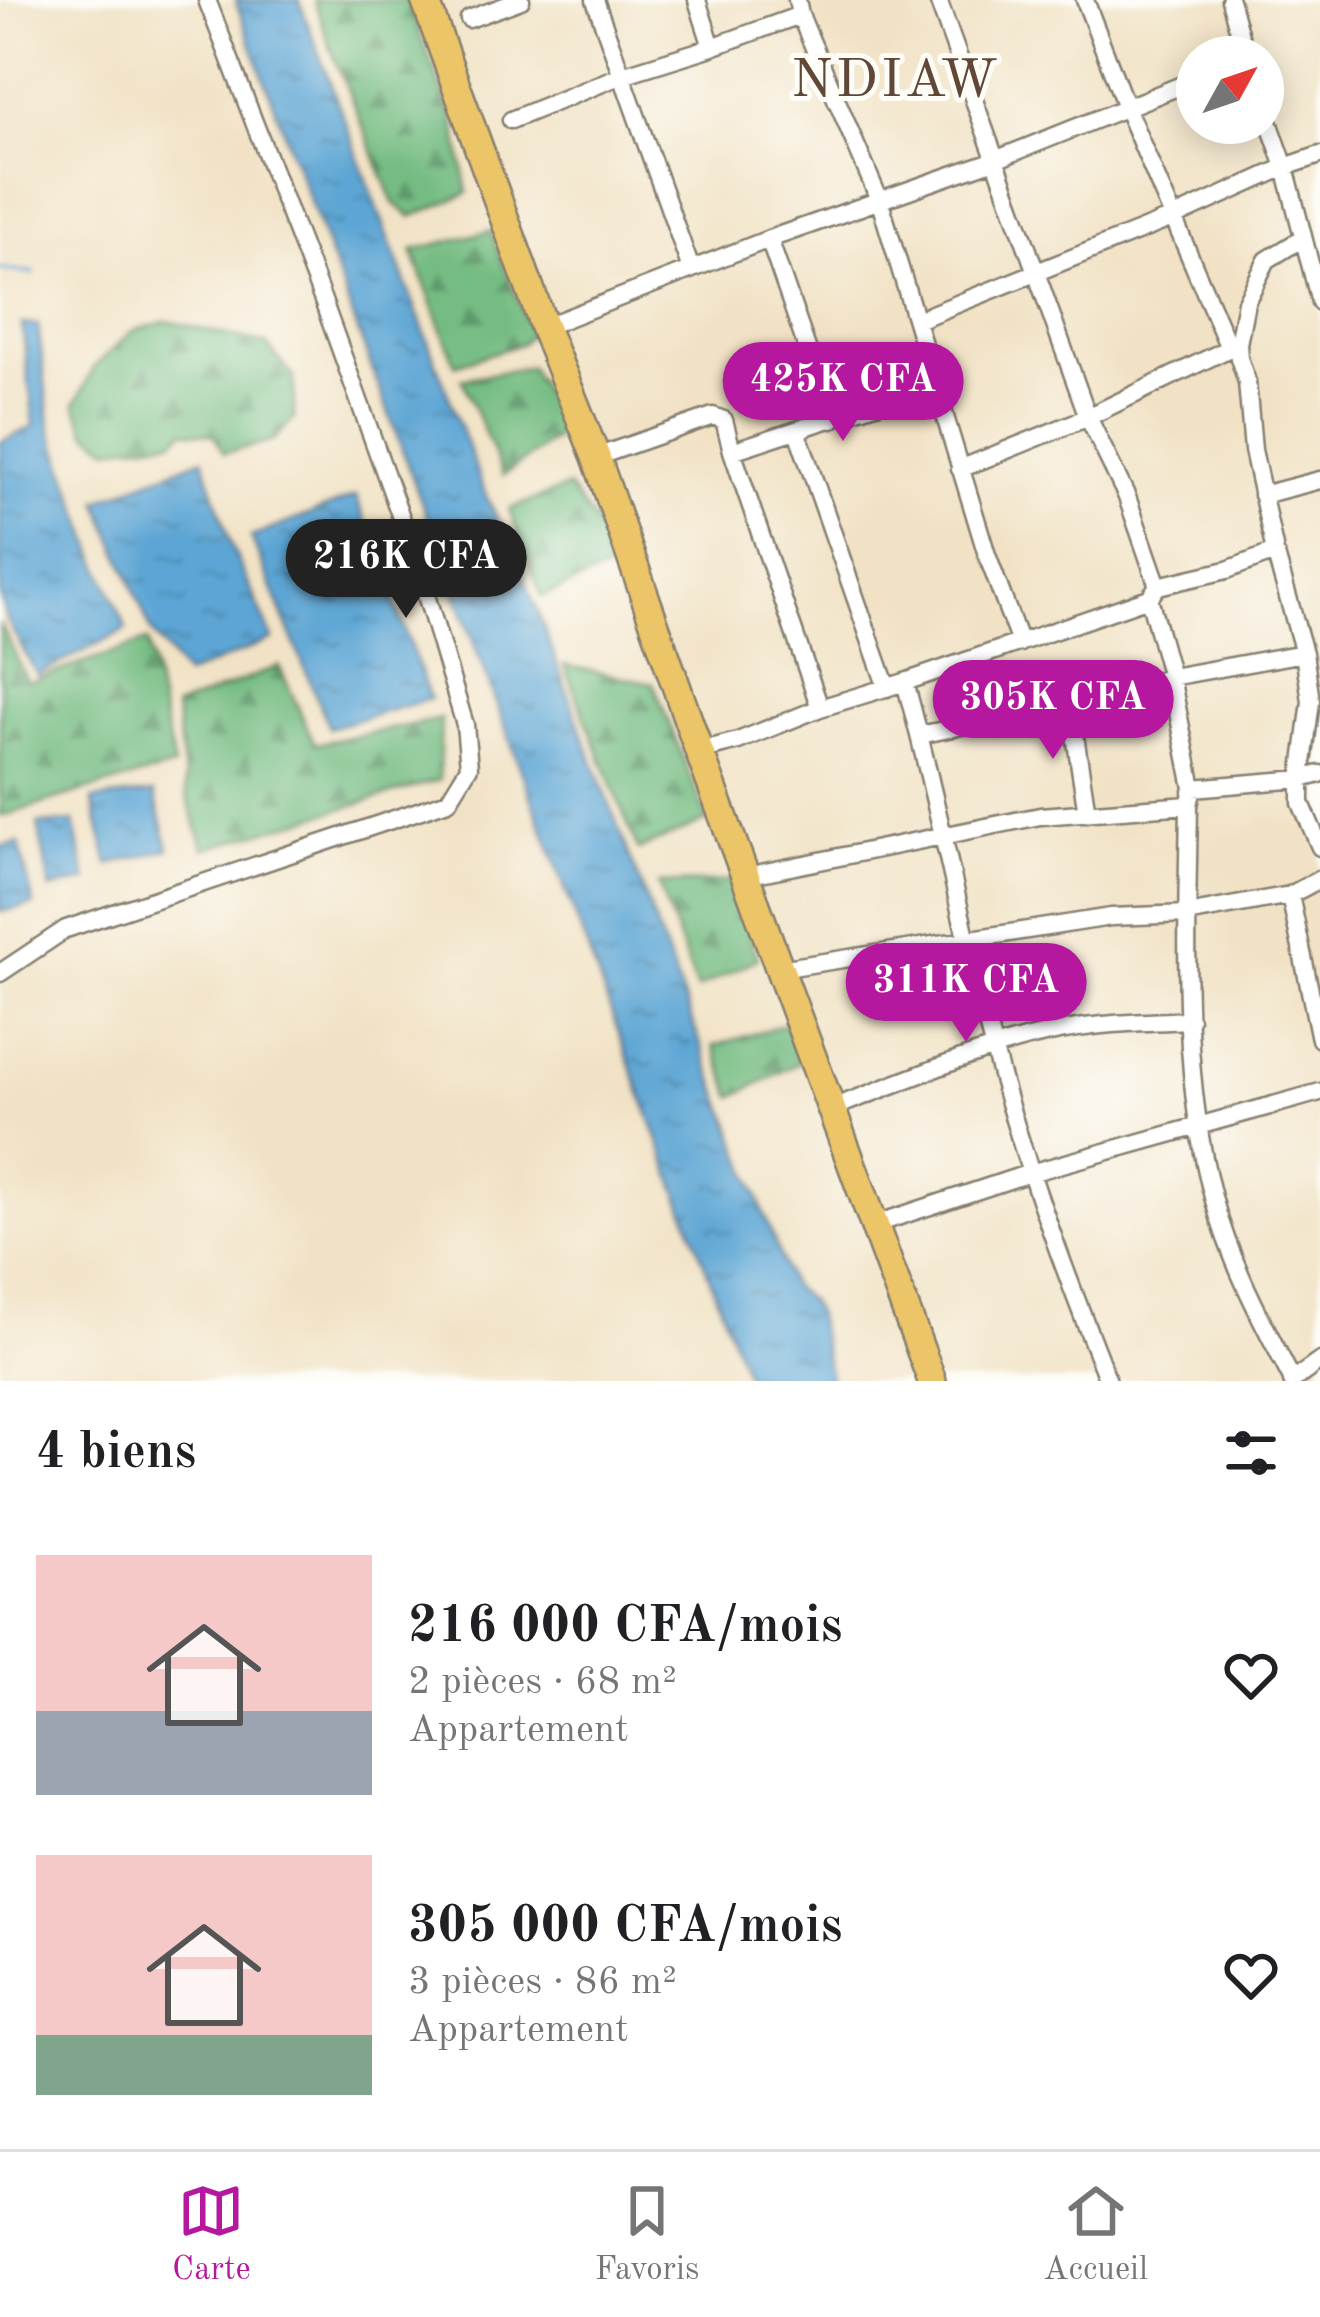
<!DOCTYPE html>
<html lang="fr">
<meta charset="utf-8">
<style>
:root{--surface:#fff;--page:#f2f2f2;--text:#202124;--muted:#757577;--line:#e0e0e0;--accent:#b5179e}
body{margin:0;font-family:"Old Standard TT",serif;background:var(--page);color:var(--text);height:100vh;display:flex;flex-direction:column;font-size:45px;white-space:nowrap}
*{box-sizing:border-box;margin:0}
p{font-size:39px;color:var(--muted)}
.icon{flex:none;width:66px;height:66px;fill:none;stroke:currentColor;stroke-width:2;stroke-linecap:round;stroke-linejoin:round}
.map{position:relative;height:1381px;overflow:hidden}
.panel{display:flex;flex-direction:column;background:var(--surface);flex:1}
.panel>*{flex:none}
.needle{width:78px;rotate:50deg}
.fabs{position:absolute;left:1176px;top:36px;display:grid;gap:24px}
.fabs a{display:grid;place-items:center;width:108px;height:108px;border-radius:50%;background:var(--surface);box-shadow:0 6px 30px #0003;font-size:60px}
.price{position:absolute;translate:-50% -102px;padding:0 27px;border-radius:42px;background:var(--accent);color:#fff;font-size:39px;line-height:78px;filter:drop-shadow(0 3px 6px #0008)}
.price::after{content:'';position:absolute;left:50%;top:72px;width:36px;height:27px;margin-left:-18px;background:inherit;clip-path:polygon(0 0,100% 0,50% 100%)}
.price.current{background:#222;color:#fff}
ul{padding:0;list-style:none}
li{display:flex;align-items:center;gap:36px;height:300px;padding:0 36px}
li span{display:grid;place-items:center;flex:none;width:336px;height:240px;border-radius:0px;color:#555}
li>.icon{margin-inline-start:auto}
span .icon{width:144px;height:144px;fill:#fffc;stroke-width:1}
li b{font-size:51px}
h2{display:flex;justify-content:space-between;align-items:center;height:144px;padding:0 36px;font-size:51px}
.menu{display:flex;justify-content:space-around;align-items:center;height:168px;border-top:3px solid var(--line);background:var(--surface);font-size:33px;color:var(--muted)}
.menu a{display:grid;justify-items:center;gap:6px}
.menu .current{color:var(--accent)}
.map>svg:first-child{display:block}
</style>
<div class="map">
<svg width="1320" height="1381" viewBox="0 0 1320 1381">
<defs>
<pattern id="forest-firs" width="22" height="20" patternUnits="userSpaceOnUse" patternTransform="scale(3)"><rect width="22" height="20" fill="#74bc82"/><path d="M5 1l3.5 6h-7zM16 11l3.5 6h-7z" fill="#5e986a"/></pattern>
<pattern id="water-ripples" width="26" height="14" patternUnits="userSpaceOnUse" patternTransform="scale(3)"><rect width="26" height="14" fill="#5ca5d4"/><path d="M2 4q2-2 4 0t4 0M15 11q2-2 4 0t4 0" fill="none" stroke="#4b86ab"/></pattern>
</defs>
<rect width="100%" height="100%" fill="#fdfcf7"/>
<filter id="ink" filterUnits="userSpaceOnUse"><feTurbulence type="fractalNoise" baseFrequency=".00833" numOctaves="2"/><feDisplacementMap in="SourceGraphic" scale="24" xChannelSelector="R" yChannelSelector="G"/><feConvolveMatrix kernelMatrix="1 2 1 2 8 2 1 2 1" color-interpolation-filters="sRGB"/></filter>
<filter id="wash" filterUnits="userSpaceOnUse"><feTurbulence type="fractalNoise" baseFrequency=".004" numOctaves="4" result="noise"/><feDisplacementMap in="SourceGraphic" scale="48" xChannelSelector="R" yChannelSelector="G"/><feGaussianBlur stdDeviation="2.7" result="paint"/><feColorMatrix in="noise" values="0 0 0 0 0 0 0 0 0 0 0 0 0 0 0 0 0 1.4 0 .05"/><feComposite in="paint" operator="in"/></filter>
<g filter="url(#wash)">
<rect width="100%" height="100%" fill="#f1e2c5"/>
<!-- forest -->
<path fill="url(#forest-firs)" stroke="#486c4f" stroke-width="3" d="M 314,0 L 407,0 L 455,123 L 468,193 L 411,217 L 394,203 L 332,52 Z
M 490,231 L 531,333 L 521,344 L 455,365 L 412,250 Z
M 167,321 L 266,344 L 294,377 L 294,419 L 271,442 L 224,453 L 214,435 L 184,430 L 174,440 L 109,448 L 87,432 L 75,404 L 95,366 L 132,331 Z
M 530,367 L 564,432 L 503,476 L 462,379 Z
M 568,487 L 593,520 L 614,567 L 542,597 L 509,509 Z
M 0,623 L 28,682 L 147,641 L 174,767 L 84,791 L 0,817 Z
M 564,665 L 653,683 L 708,820 L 638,850 Z
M 279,666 L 315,744 L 441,719 L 439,780 L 204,849 L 187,797 L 175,708 Z
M 734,881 L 757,959 L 697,989 L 658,884 Z
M 785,1024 L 800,1062 L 733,1097 L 714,1046 Z"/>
<!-- water -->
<path fill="url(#water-ripples)" stroke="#3c6078" stroke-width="3" d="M 235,0 L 299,0 L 487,498 C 531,582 559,673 593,761 C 661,936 726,1111 791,1286 L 808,1300 L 816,1315 L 831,1381 L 748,1381 Z
M 22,324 L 38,325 L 51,430 L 99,564 L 127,629 L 37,675 L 5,617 L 0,594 L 0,442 L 34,426 Z
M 203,458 L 231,545 L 273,639 L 185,676 L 151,631 L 98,501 Z
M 356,496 L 430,699 L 329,728 L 251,537 Z
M 154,793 L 169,849 L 109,865 L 92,800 Z
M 74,822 L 87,881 L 50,889 L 38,824 Z
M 19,843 L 34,905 L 0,912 L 0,846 Z"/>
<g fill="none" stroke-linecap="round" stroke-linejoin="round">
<!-- stream -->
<path stroke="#5ca5d4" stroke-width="4.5" d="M 0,269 L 34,273"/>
</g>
</g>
<g filter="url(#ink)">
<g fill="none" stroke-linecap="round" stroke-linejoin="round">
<!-- street casing -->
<g stroke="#867f70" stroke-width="21">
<path id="street" d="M 595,0 L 691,269
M 697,0 L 712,47
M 797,0 L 800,15 L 879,199 L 987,555 L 1020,643
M 938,0 L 1088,417 L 1127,497 L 1158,586
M 1085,0 L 1126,107 L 1229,348
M 1230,0 L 1246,57
M 469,19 L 521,0
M 1263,105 L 1285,167 L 1320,302
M 511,120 L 622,75 L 712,47 L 800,15
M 769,239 L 832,420
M 917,320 L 1172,218 L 1285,167 L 1320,155
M 544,327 L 769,239 L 995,160 L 1197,79
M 797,431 L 887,688
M 732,451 L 937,384
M 596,457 L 713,416 L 724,420 L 732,451 L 820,708
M 960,469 L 1088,417 L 1238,344
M 1262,495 L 1320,480
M 1275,552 L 1304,653 L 1311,701 L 1301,779 L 1301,803 L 1320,847
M 1149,598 L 1171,677 L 1193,788 L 1189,805 C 1187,931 1180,1075 1213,1197 C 1230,1262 1262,1321 1293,1381
M 905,682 C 939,804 961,928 994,1050 C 1024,1163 1065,1272 1108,1381
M 1070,703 L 1087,813
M 920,735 L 1070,703 L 1171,677 L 1304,653
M 699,751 L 738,741 L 820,708 L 905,682 L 1149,598 L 1158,586 L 1227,570 L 1275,552 L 1253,450 L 1247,382 L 1239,358 L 1238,344 L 1246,302 L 1267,260 L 1303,238
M 1193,788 L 1301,779 L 1320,774
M 746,876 L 1040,816 L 1189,805
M 1290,895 L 1320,1039
M 779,969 L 1111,917 L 1187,914 L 1290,895 L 1320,879
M 0,973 L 66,929 L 448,801 L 469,767 L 465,725 L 411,545 L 322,298 L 207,0
M 829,1109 C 904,1082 981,1046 1060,1031 C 1103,1023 1146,1022 1190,1020
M 873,1225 L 1030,1173 L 1320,1092
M 1292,1381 L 1320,1361"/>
</g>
<!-- primary casing -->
<g stroke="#867f70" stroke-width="32">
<path id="primary" d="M 425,0 L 544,327 L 596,457 L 699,751 L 932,1381"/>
</g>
<!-- street -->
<use href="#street" stroke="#fff" stroke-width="16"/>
<!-- primary -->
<use href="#primary" stroke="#edc569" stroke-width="27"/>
</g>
</g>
<g text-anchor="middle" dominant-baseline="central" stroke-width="10" stroke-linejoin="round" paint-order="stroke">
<!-- quarter labels -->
<g font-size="54" letter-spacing="3" fill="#614736" stroke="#fdfcf7">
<text x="896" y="82">NDIAW</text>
</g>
</g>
</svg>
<div class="fabs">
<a><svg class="needle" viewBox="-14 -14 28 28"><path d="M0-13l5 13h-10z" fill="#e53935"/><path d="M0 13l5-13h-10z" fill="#757577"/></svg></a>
</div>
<b class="price" style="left:843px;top:444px">425K CFA</b>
<b class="price current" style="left:406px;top:621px">216K CFA</b>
<b class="price" style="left:1053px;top:762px">305K CFA</b>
<b class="price" style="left:966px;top:1045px">311K CFA</b>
</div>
<section class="panel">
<h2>4 biens<svg class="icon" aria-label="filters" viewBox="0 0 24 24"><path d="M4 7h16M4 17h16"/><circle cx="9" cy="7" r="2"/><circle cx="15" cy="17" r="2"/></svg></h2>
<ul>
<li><span style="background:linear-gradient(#f6c9c9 65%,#9aa5b1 0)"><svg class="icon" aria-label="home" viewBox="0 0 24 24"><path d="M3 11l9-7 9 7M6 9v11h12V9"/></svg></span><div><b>216 000 CFA/mois</b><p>2 pièces · 68 m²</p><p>Appartement</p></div><svg class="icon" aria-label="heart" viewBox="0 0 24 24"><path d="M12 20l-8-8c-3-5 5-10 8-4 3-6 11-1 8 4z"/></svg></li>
<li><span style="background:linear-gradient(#f6c9c9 75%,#7fa58c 0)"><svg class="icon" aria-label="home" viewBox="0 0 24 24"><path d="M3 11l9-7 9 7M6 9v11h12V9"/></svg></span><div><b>305 000 CFA/mois</b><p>3 pièces · 86 m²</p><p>Appartement</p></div><svg class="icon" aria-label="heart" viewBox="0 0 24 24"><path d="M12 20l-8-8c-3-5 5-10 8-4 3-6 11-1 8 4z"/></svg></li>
</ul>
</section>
<nav class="menu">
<a class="current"><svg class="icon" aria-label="map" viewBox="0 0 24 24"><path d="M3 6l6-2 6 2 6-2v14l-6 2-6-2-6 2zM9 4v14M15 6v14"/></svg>Carte</a>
<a><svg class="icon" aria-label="saved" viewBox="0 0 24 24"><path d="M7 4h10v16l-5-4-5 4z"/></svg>Favoris</a>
<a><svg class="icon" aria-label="home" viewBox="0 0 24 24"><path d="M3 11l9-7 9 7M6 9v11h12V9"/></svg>Accueil</a>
</nav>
